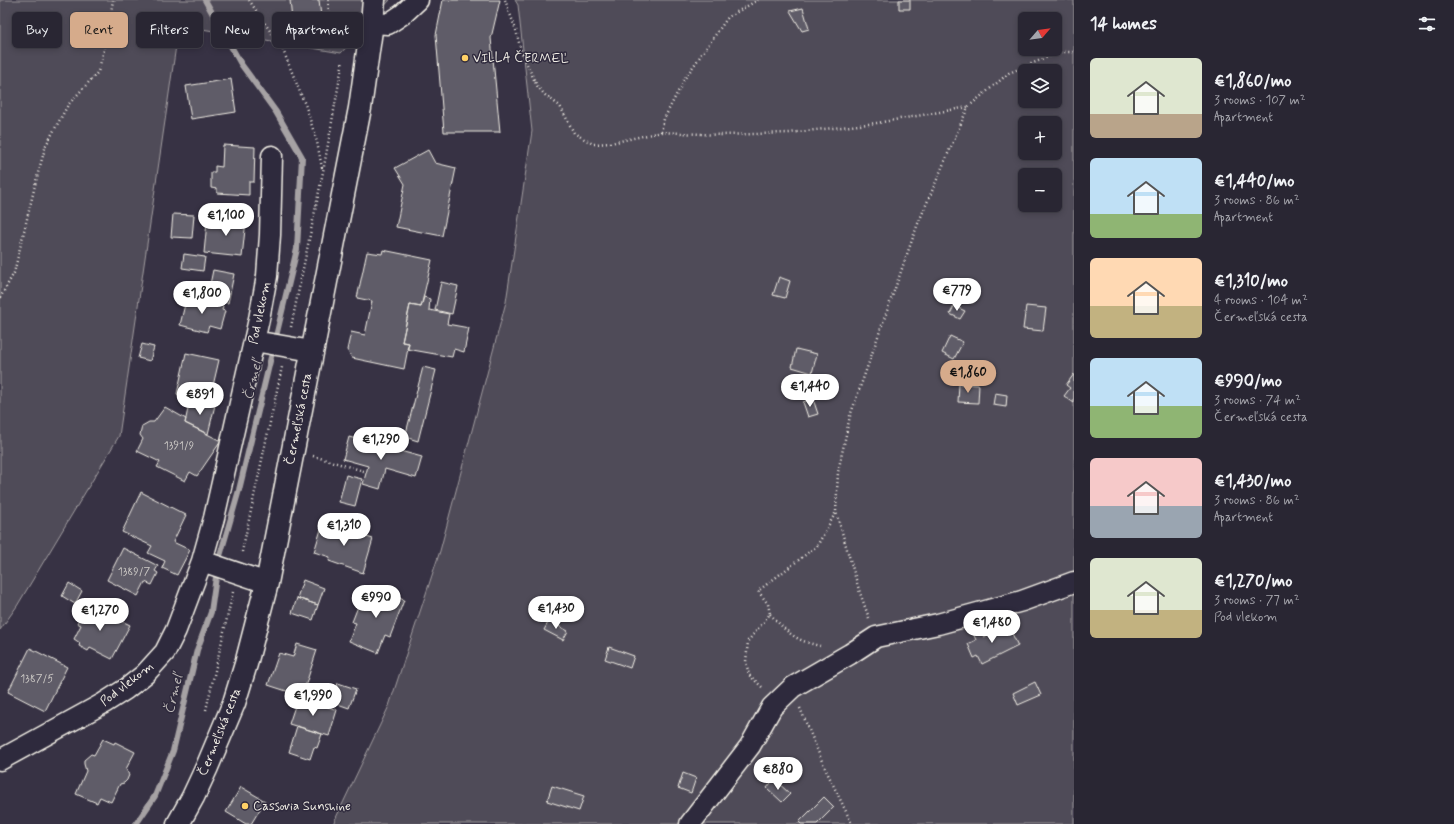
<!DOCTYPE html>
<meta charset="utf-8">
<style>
:root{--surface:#292633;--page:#312e3b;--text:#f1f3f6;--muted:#a5a5ac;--line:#45434e;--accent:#d6ab8b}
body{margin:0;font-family:Mynerve,sans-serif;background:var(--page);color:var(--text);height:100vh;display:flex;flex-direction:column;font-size:15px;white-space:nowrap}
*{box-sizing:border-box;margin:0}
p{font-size:13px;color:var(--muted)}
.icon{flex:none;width:22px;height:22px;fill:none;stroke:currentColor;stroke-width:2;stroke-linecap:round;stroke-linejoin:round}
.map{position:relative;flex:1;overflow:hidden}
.sheet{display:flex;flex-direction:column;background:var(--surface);width:380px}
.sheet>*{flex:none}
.guide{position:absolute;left:12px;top:12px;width:380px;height:36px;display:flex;gap:8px}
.needle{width:26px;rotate:62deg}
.buttons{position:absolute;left:1018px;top:12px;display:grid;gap:8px}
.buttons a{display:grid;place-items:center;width:44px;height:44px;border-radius:6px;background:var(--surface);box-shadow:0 2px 6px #0003,0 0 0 1px var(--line);font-size:20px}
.price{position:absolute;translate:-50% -34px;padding:0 9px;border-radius:14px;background:#fff;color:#222;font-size:13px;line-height:26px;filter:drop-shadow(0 1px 2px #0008)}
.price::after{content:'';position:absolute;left:50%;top:24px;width:12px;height:9px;margin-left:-6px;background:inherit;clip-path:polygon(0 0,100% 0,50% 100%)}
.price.selected{background:var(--accent);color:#111}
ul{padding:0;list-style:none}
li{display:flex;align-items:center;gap:12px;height:100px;padding:0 16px}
li span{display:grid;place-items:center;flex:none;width:112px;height:80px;border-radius:6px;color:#555}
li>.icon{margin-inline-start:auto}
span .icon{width:48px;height:48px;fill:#fffc;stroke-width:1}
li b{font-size:17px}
h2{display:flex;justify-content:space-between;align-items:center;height:48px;padding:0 16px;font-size:17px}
.chip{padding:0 14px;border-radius:6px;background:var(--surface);box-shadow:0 2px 6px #0003,0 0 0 1px var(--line);font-size:14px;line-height:36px}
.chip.selected{background:var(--accent);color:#111}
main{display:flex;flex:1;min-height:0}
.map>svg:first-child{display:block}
</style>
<main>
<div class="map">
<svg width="1074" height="824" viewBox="0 0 1074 824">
<rect width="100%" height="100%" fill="#373244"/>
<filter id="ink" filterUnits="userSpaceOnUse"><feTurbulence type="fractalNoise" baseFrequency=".025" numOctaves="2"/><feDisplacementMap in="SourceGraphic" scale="8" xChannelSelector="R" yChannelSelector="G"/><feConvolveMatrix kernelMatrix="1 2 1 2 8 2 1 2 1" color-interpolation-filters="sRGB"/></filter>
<g filter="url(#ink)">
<!-- green -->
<path fill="#504b59" stroke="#a29ea0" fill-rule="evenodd" d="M 0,0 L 390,0 L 341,53 L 179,25 L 119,436 L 17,606 L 0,630 Z
M 515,0 L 1074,0 L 1074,824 L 333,824 L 389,706 L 440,551 L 506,302 L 532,131 L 518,5 ZM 1025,19 L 1055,19 L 1055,49 L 1025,49 ZM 1025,71 L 1055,71 L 1055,101 L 1025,101 ZM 1025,123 L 1055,123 L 1055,153 L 1025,153 ZM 1025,175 L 1055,175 L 1055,205 L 1025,205 Z"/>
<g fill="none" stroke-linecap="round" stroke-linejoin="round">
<!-- stream -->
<path stroke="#a6a2a4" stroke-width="6" d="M 136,824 L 155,796 L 173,751 L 197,650 L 211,612 L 218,563 L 239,490 L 297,249 L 302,157 L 276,112 L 241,64 L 205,0"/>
</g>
<!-- building -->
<path fill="#5f5c67" stroke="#f4f1e8" d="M 290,0 L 319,0 L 323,33 L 298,36 L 296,20 L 292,20 Z
M 443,0 L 500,0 L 491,38 L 500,132 L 444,132 L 436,35 Z
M 899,0 L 910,0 L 910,9 L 899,9 Z
M 803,8 L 809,29 L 802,31 L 790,11 Z
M 231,79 L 236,112 L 191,119 L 186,86 Z
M 223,145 L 255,147 L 254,182 L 249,182 L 249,195 L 217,193 L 217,189 L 211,188 L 211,172 L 215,172 L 215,166 L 222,167 Z
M 428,150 L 435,163 L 456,168 L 442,236 L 396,227 L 405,184 L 395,168 Z
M 173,214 L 194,215 L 192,238 L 171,237 Z
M 221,217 L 246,220 L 242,257 L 204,253 L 207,222 L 220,223 Z
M 383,250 L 432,260 L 421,307 L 410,305 L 402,342 L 409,343 L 404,369 L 352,358 L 347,350 L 351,332 L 365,335 L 372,301 L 357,298 L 367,252 L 382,254 Z
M 184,254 L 205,257 L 203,271 L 182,268 Z
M 213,270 L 234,274 L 228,303 L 207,299 Z
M 779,277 L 790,281 L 785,298 L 773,295 Z
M 958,280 L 979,288 L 973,303 L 952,296 Z
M 441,282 L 458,286 L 452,314 L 435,310 Z
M 187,296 L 223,306 L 222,310 L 225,311 L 220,329 L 209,326 L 207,332 L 180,325 Z
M 424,297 L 430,299 L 429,310 L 449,314 L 447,324 L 469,328 L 464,352 L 454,349 L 452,357 L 407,349 L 409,343 L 402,342 L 410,305 L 421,307 Z
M 954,306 L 965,311 L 960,319 L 950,314 Z
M 1026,306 L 1046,308 L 1043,331 L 1023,329 Z
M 950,336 L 963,342 L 954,359 L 942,353 Z
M 142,344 L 154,347 L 150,361 L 138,358 Z
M 796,349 L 817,354 L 812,373 L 792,367 Z
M 186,353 L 219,360 L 212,390 L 195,387 L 193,398 L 177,394 Z
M 423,367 L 436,370 L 418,441 L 405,437 Z
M 1074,374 L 1074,403 L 1064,396 L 1070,388 L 1066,385 Z
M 959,384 L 979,385 L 978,403 L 958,402 Z
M 995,393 L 1007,395 L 1006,407 L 993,405 Z
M 813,399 L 818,414 L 808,417 L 803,402 Z
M 196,401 L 215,405 L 208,434 L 185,423 L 189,404 L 195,405 Z
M 165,407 L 186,419 L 185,423 L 221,441 L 197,476 L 190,472 L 185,481 L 157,467 L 160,462 L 137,451 L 143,439 L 140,435 L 142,426 L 149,422 L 154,422 Z
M 349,437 L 422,457 L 416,478 L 385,469 L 380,489 L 363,484 L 368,466 L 343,459 Z
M 346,475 L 362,479 L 355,506 L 339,502 Z
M 141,492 L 186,515 L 173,542 L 190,550 L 177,575 L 162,568 L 165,561 L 148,553 L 152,546 L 122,532 Z
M 323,523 L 373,539 L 363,573 L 329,561 L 330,557 L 314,552 Z
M 123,548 L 158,566 L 155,571 L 158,573 L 152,585 L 145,582 L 138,596 L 107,580 Z
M 303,580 L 324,588 L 318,605 L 297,598 Z
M 69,583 L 82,591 L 75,604 L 62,596 Z
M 370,586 L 404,600 L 390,637 L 385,635 L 378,653 L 349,641 L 356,623 L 352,622 L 359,604 L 363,605 Z
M 297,598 L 318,605 L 313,620 L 292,613 Z
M 87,604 L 130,625 L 112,659 L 90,648 L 88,651 L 79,646 L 80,643 L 74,639 L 81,625 L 77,623 Z
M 549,621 L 568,631 L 563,640 L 544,630 Z
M 1008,625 L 1018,646 L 982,664 L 978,656 L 974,658 L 968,644 L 976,640 L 973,633 L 980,629 L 984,637 Z
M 297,644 L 317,650 L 302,696 L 268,685 L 279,653 L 293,657 Z
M 609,647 L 634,656 L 630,668 L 605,659 Z
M 30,648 L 67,667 L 45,711 L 8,692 Z
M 1035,682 L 1041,695 L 1018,705 L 1013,693 Z
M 338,683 L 356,689 L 349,708 L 332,702 Z
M 298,697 L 337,710 L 329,736 L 289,724 Z
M 297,726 L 322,734 L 317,748 L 314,747 L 310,759 L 289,752 Z
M 103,739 L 114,744 L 115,742 L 135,752 L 126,769 L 129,775 L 127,780 L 124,783 L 120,784 L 111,802 L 100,797 L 97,803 L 76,794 L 86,771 L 84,764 L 84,760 L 91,754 L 94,755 Z
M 683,773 L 696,778 L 691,793 L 678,788 Z
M 774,779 L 790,794 L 782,802 L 767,788 Z
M 552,786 L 584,796 L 579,811 L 547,801 Z
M 241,787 L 265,801 L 251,824 L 246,824 L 226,812 Z
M 824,797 L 834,807 L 817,824 L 801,824 L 799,822 Z"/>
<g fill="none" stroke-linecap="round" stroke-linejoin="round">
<!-- street casing -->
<g stroke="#f4f1e8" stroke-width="23">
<path id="street" d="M 372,23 L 388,24 L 403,14 L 418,0
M 254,341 L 312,351
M 202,561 L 267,583
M 0,760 L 104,703 L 126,689 L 145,674 L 165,652 L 176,630 L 202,561 L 214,518 L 259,319 L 267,276 L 270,235 L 272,156
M 690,824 L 750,746 L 772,707 L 793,687 L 850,654 L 876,637 L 938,624 L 1022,601 L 1074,582"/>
</g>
<!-- secondary casing -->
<g stroke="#f4f1e8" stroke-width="25">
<path id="secondary" d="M 178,824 L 193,797 L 207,767 L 234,703 L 246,664 L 267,583 L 360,108 L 372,23 L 374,0"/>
</g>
<!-- path -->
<path stroke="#f4f1e8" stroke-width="2.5" stroke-dasharray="1 3" stroke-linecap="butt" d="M 249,0 L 283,50 L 306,107 L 317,142 L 322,168
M 328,0 L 329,13 L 350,27
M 505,0 L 516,30 L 521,51 L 537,86 L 545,95 L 560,106 L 574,133 L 593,144 L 611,143 L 661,132 L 721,135 L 789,133 L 877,123 L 968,107
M 661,132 L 664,119 L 685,78 L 728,17 L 758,0
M 0,298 L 14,273 L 38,173 L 46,145 L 68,105 L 98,72 L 107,39 L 113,0
M 291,327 L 323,172 L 343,60
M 313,456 L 367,472
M 242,552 L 282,367
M 770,614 C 788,633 794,640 820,646
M 869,618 L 860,593 L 836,512 L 838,472 L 850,416 L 917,226 L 968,107 L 1009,73 L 1060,52 L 1074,52
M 762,687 L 749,675 L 746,662 L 748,641 L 770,614 L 768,604 L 758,591 L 817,546 L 836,512
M 800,708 L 824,766 L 852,824
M 206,710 L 233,592"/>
<!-- street -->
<use href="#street" stroke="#2f2a3d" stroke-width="20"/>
<!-- secondary -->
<use href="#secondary" stroke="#2f2a3d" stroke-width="22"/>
</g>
</g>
<!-- markers -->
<g fill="#ffd166" stroke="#2f2a3d" stroke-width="1.5">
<circle cx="465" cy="58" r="4"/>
<circle cx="245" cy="806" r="4"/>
</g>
<g text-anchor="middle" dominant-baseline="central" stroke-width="3" stroke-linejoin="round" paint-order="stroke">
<!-- number labels -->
<g font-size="11" fill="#cfccc8">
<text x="179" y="446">1391/9</text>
<text x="134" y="572">1389/7</text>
<text x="37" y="679">1387/5</text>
</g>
<!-- poi labels -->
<g font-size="13" fill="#f4f1e8" stroke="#2f2a3d" text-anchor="start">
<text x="473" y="58">VILLA ČERMEĽ</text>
<text x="253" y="806">Cassovia Sunshine</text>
</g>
<!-- street labels -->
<g font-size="13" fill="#f4f1e8" stroke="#2f2a3d">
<text transform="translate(260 313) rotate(-78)">Pod vlekom</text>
<text transform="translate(299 419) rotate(-79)">Čermeľská cesta</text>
<text transform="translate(127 684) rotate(-38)">Pod vlekom</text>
<text transform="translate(220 732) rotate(-68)">Čermeľská cesta</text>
</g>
<!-- water labels -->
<g font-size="14" font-style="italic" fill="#bab6b5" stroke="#2f2a3d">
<text transform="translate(253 380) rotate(-77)">Črmeľ</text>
<text transform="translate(174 694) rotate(-77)">Črmeľ</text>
</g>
</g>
</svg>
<div class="buttons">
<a><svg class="needle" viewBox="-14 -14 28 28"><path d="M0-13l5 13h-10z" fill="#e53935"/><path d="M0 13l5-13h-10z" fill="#a5a5ac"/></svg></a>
<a><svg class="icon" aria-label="layers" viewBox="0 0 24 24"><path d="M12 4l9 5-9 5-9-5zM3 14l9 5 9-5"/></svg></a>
<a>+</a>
<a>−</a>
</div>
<b class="price" style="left:226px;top:237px">€1,100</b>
<b class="price" style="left:957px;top:312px">€779</b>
<b class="price" style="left:202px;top:315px">€1,800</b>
<b class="price selected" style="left:968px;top:394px">€1,860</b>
<b class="price" style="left:810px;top:408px">€1,440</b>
<b class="price" style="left:200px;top:416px">€891</b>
<b class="price" style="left:381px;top:461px">€1,290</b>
<b class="price" style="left:344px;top:547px">€1,310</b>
<b class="price" style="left:376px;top:619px">€990</b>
<b class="price" style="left:556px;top:630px">€1,430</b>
<b class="price" style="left:100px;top:632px">€1,270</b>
<b class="price" style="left:992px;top:644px">€1,480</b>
<b class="price" style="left:313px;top:717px">€1,990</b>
<b class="price" style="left:778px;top:791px">€880</b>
<div class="guide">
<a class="chip">Buy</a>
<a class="chip selected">Rent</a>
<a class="chip">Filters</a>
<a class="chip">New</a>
<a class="chip">Apartment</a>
</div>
</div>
<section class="sheet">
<h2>14 homes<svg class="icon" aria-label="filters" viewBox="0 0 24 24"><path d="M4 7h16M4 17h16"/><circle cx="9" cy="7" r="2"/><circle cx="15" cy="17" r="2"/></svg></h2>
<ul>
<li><span style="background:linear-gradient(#dfe7d0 70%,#b9a48a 0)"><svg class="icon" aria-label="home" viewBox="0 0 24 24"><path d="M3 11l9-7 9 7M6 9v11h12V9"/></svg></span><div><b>€1,860/mo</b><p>3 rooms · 107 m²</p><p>Apartment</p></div></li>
<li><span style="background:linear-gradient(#bfe0f5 70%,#8fb573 0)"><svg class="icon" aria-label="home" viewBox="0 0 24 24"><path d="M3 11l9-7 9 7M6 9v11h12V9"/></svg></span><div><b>€1,440/mo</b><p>3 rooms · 86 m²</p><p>Apartment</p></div></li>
<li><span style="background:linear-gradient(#ffd9b3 60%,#c2b280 0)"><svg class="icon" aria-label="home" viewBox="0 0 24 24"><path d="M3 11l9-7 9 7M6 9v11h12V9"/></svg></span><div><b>€1,310/mo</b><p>4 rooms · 104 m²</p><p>Čermeľská cesta</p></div></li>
<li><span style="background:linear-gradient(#bfe0f5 60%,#8fb573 0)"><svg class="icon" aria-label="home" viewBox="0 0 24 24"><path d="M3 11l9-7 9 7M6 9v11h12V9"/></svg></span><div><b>€990/mo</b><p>3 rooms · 74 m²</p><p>Čermeľská cesta</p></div></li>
<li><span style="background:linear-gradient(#f6c9c9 60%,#9aa5b1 0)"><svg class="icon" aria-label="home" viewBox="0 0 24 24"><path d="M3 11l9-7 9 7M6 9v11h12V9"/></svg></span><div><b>€1,430/mo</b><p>3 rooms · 86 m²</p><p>Apartment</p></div></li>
<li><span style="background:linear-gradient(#dfe7d0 65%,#c2b280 0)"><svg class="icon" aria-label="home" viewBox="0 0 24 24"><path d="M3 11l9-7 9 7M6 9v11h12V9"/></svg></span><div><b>€1,270/mo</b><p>3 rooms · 77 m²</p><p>Pod vlekom</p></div></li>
</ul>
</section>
</main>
